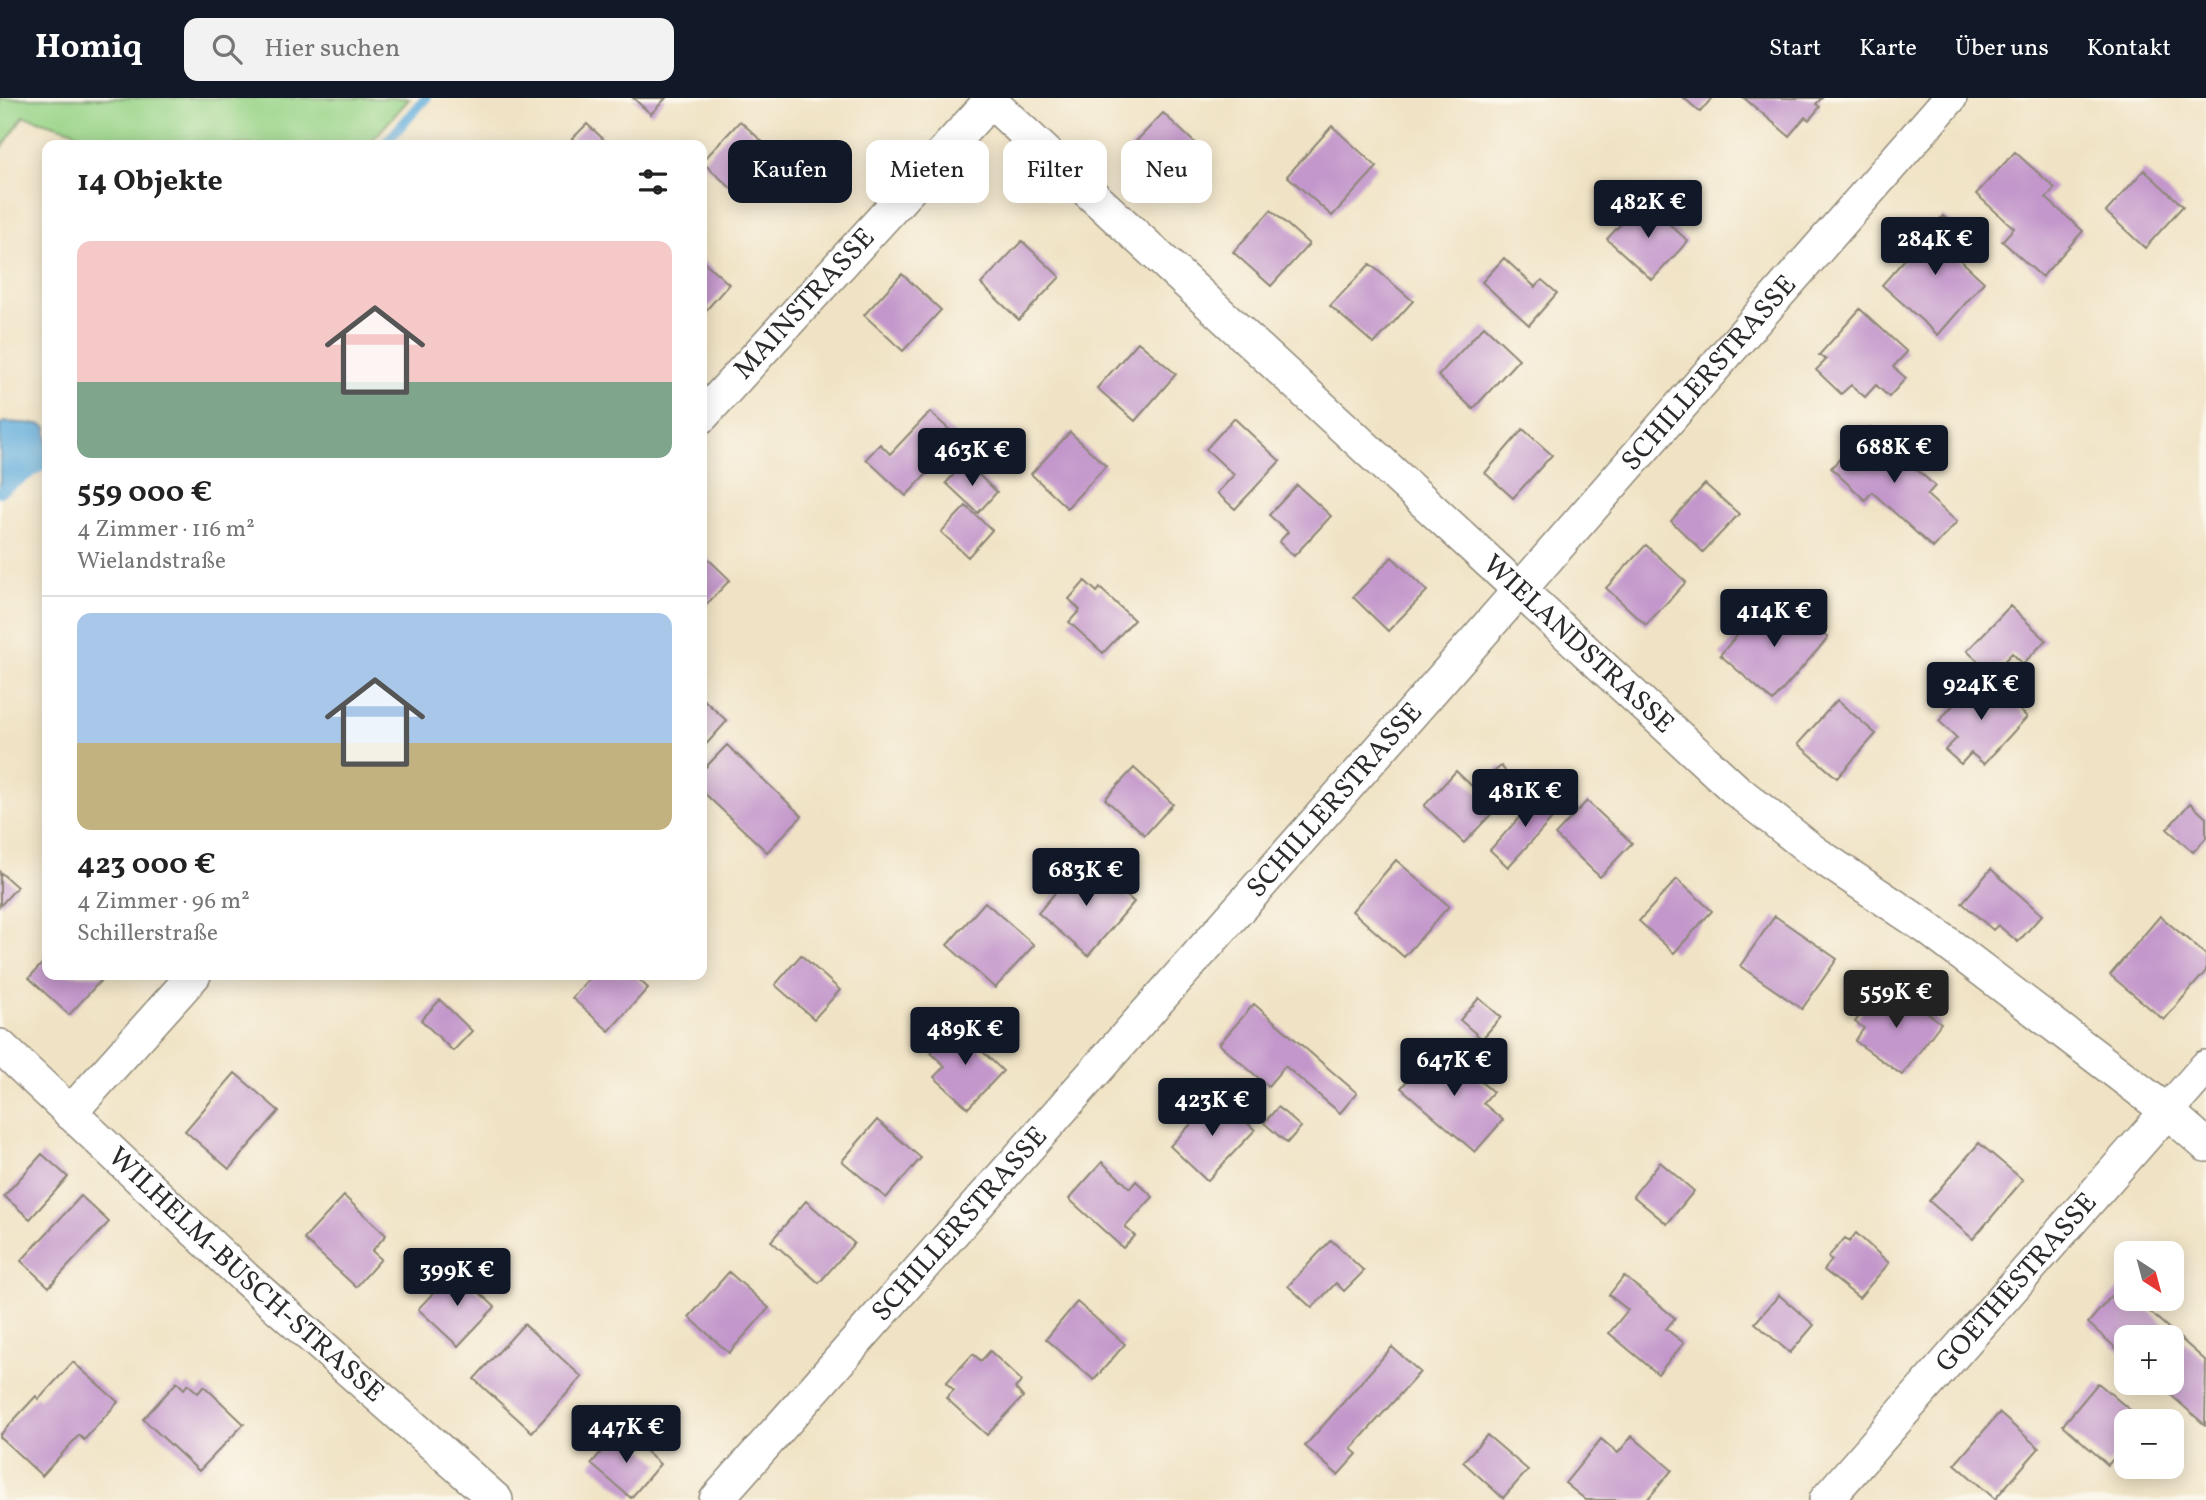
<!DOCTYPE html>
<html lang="de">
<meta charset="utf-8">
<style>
:root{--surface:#fff;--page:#f2f2f2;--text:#222;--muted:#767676;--line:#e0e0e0;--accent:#111827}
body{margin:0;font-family:Vollkorn,serif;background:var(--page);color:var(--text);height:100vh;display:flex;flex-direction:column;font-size:26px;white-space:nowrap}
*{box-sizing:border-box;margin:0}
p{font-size:23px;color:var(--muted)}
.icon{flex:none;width:38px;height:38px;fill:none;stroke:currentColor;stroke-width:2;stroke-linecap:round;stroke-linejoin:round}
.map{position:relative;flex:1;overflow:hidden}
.details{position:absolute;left:42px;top:42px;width:665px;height:840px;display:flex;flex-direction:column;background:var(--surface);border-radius:14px;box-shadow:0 4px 18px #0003}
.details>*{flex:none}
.top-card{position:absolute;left:728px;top:42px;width:665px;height:63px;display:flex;gap:14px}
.needle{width:46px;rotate:144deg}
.fabs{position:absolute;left:2114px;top:1143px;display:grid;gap:14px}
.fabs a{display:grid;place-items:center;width:70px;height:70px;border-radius:14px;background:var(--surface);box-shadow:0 4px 18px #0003;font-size:35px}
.price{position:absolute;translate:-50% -60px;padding:0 16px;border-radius:7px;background:var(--accent);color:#fff;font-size:23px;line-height:46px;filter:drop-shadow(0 2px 4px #0008)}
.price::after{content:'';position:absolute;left:50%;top:42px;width:21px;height:16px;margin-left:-10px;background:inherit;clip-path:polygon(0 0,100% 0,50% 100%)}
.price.on{background:#222;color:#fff}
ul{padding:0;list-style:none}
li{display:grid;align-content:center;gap:14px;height:371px;padding:0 35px}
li+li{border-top:2px solid var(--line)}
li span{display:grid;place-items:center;height:217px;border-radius:14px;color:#555}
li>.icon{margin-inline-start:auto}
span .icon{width:126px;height:126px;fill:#fffc;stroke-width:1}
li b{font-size:30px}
h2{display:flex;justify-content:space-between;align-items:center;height:84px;padding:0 35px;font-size:30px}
.pill{padding:0 24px;border-radius:14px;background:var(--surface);box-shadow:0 4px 18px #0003;font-size:24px;line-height:63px}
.pill.on{background:var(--accent);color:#fff}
header{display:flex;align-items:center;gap:42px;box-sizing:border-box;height:98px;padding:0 35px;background:var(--accent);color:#fff}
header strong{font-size:33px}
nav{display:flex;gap:38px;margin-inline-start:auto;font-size:24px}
.search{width:490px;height:63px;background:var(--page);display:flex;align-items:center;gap:18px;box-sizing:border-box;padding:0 24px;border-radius:14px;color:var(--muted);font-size:26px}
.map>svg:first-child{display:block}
</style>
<header>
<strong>Homiq</strong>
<div class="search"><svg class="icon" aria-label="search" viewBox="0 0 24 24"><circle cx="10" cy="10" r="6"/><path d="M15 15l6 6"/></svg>Hier suchen</div>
<nav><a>Start</a><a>Karte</a><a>Über uns</a><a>Kontakt</a></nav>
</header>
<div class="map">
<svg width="2206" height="1402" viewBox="0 0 2206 1402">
<rect width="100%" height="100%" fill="#fbf7ec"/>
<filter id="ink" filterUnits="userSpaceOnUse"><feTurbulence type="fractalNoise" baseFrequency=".0143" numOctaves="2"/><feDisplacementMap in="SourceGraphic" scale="14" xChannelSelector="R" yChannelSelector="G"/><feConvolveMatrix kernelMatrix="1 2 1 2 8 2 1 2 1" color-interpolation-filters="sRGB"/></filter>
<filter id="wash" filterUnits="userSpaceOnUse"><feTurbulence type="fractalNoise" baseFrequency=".00686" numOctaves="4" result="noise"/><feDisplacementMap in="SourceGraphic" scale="28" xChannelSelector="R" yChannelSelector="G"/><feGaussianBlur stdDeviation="1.57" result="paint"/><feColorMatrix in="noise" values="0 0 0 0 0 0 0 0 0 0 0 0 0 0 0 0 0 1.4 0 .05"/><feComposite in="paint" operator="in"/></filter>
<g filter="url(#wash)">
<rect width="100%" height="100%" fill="#f0e3c5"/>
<!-- green -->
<path fill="#99d488" stroke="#62805a" stroke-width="2" d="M 0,0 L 410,0 L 368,47 L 84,47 L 72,32 L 24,18 L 0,52 Z"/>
<!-- water -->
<path fill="#63aedc" stroke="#476c84" stroke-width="2" d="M 4,324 L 39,326 L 47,329 L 47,365 L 0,394 L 0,327 Z"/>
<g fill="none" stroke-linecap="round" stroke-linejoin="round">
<!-- stream -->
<path stroke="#63aedc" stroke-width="10" d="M 384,47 L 426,0
M 0,394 L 47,365"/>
</g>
<g id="blocks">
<!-- building -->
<path fill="#c397cb" d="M 633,0 L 666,0 L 651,16 Z
M 1684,0 L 1712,0 L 1700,14 Z
M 1744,0 L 1822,0 L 1816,6 L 1820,9 L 1809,22 L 1805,19 L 1789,38 Z
M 1163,15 L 1197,47 L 1161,86 L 1126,54 Z
M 740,23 L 780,60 L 743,101 L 702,64 Z
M 587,26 L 610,47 L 566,47 Z
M 1332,28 L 1377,69 L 1332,118 L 1287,78 Z
M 2015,54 L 2055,90 L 2046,100 L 2083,133 L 2042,179 L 2002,143 L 2014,130 L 1976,96 Z
M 2144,72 L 2183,108 L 2145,150 L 2106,114 Z
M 1643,102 L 1688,143 L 1652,182 L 1607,141 Z
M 1271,112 L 1309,146 L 1271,188 L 1233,154 Z
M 1943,118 L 1970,142 L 1956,158 L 1984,184 L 1938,237 L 1882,187 Z
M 1022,143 L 1060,179 L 1019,222 L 981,186 Z
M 1504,160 L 1535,189 L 1542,182 L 1557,195 L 1529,227 L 1482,184 Z
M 702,162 L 729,186 L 702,217 Z
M 1370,166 L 1413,203 L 1374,246 L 1330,208 Z
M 902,176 L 941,212 L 903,253 L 864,217 Z
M 1860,211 L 1907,254 L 1893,269 L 1906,280 L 1889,299 L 1876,287 L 1865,299 L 1851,287 L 1841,296 L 1816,272 L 1826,262 L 1819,257 Z
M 1484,228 L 1519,261 L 1473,311 L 1438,278 Z
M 1138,244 L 1176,276 L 1135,323 L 1097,290 Z
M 930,314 L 964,345 L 938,373 L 934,368 L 906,398 L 866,361 L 880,346 L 890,356 Z
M 1234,320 L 1280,363 L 1235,411 L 1217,395 L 1234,377 L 1206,351 Z
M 1870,329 L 1935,388 L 1927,397 L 1957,424 L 1933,450 L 1872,394 L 1865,402 L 1831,370 Z
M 1523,331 L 1552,357 L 1513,400 L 1485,375 Z
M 1070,334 L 1106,368 L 1067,410 L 1031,376 Z
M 965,364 L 997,394 L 978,415 L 946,385 Z
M 1705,386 L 1739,416 L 1703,454 L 1671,423 Z
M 1297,387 L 1331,418 L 1294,458 L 1279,444 L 1288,434 L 1269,417 Z
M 966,408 L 992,432 L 968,459 L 941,434 Z
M 1646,447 L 1686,484 L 1646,527 L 1606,490 Z
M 702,455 L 730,482 L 702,511 Z
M 1392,459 L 1427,493 L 1388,533 L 1353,499 Z
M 1085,483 L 1097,494 L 1100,490 L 1134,522 L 1103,555 L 1069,524 L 1080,512 L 1069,501 Z
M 1765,505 L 1779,518 L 1789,507 L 1828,540 L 1773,603 L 1720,557 Z
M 2010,508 L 2046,542 L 2023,566 L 2012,555 L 1992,576 L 1967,553 Z
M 1981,576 L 2027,619 L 1984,666 L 1971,655 L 1961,666 L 1945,652 L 1957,640 L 1939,623 Z
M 704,602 L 727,623 L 702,651 L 702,605 Z
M 1837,602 L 1876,636 L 1837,680 L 1798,646 Z
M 727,647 L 802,718 L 767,754 L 702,693 L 702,673 Z
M 1501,668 L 1517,688 L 1497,705 L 1481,685 Z
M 1134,670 L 1173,706 L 1145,737 L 1105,701 Z
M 1456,673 L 1496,711 L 1464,745 L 1424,708 Z
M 1542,694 L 1561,711 L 1508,769 L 1490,752 Z
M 1587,703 L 1632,745 L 1600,779 L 1555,737 Z
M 2190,705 L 2206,720 L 2206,740 L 2193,754 L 2167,731 Z
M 1084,761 L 1134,804 L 1088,858 L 1038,815 Z
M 1396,762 L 1449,808 L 1404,859 L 1352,813 Z
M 1991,771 L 2042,817 L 2018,844 L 1998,827 L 1993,832 L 1962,805 Z
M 0,774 L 17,789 L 0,808 Z
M 1677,781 L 1712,813 L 1674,855 L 1639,823 Z
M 985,804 L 1034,847 L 995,890 L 947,847 Z
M 1775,818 L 1837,861 L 1802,911 L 1740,868 Z
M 2160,818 L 2206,857 L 2206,873 L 2164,922 L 2110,877 Z
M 801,857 L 840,892 L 814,921 L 775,887 Z
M 47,860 L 47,877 L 102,877 L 104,879 L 69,917 L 29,880 Z
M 592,877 L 634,877 L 648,890 L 609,933 L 572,900 Z
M 1894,890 L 1941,925 L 1902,977 L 1855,943 L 1864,930 L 1855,924 L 1870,903 L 1880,909 Z
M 1479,900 L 1501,919 L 1482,941 L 1460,922 Z
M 440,902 L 472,933 L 453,953 L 421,922 Z
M 1254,906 L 1357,995 L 1340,1015 L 1285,968 L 1268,988 L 1219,946 Z
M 956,928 L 1003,973 L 968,1010 L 934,979 L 945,968 L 931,955 Z
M 1438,947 L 1493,994 L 1483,1005 L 1503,1022 L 1475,1054 L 1401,990 Z
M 235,975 L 279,1013 L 229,1071 L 185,1033 Z
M 1218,998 L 1255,1032 L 1207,1083 L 1170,1048 Z
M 1278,1009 L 1301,1029 L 1287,1045 L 1264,1025 Z
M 877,1022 L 921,1060 L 886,1100 L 842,1063 Z
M 1979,1045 L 2023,1082 L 1973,1141 L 1929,1103 Z
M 42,1056 L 68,1079 L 30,1121 L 4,1098 Z
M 1102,1064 L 1130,1090 L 1136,1083 L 1153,1099 L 1125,1129 L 1135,1138 L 1123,1150 L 1069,1101 Z
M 1660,1064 L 1694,1093 L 1667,1126 L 1633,1098 Z
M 81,1098 L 109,1124 L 49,1189 L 21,1163 Z
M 344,1098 L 386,1137 L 372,1153 L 381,1161 L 356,1189 L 304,1141 Z
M 806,1103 L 854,1145 L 819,1185 L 771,1143 Z
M 1856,1135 L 1889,1165 L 1859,1200 L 1824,1172 L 1832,1162 L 1828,1159 L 1845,1140 L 1849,1144 Z
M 1331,1142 L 1364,1173 L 1344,1193 L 1336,1185 L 1312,1210 L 1288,1188 Z
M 455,1172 L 495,1209 L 458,1248 L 418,1211 Z
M 729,1174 L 769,1210 L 729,1255 L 689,1219 Z
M 1624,1178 L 1675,1220 L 1666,1231 L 1684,1245 L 1658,1276 L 1609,1235 L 1628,1212 L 1609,1197 Z
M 2120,1188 L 2126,1193 L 2126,1200 L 2134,1200 L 2206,1263 L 2205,1327 L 2156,1284 L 2172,1284 L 2172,1239 L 2126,1239 L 2126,1259 L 2088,1225 Z
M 1779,1197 L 1814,1227 L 1790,1255 L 1755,1225 Z
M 1077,1204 L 1125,1246 L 1094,1282 L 1046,1241 Z
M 524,1226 L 582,1279 L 532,1334 L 474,1281 Z
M 1392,1249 L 1420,1274 L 1351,1351 L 1357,1356 L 1338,1377 L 1305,1348 Z
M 990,1253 L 1022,1283 L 1015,1290 L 1023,1299 L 987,1337 L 946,1300 L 954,1292 L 946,1285 L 973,1256 L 981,1263 Z
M 73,1264 L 118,1304 L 84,1342 L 79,1337 L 42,1378 L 0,1339 L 0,1337 L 36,1298 L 39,1301 Z
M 177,1284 L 184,1291 L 188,1286 L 198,1295 L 204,1288 L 244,1326 L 199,1373 L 143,1321 Z
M 2098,1285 L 2143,1323 L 2126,1323 L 2126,1346 L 2108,1367 L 2063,1327 Z
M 1999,1315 L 2039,1350 L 1995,1401 L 1955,1366 Z
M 626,1336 L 660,1366 L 631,1400 L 591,1366 L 606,1348 L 616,1348 Z
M 1487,1337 L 1528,1372 L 1503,1400 L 1463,1364 Z
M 1632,1338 L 1672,1372 L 1647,1402 L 1586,1402 L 1565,1385 L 1601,1341 L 1618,1355 Z"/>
</g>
</g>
<g filter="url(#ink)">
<use href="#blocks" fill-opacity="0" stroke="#8e8778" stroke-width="2"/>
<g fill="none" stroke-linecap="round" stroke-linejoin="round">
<!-- street casing -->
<g stroke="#8e8778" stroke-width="36">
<g id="street">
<path id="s1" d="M 987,0 L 1736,692 L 1814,754 L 1926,829 L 2167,1013 L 2206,1047"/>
<path id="s2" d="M 702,318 L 993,0"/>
<path id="s3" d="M 0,948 L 245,1180 L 496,1402"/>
<path d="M 70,1015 L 194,877"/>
<path id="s4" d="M 716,1402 L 1398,631 L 1950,0"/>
<path id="s5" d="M 1826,1402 L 2206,969"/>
</g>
</g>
<!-- street -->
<use href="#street" stroke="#fff" stroke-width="33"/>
</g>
</g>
<g text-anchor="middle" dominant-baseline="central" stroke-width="6" stroke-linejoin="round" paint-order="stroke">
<!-- street labels -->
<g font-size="28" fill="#2b2b2b" stroke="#fbf7ec">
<text stroke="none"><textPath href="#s2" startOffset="152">MAINSTRASSE</textPath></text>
<text stroke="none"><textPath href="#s4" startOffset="1502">SCHILLERSTRASSE</textPath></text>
<text stroke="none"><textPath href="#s1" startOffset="805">WIELANDSTRASSE</textPath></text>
<text stroke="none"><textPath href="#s4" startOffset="934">SCHILLERSTRASSE</textPath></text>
<text stroke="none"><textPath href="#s4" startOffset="368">SCHILLERSTRASSE</textPath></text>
<text stroke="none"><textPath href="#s3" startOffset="336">WILHELM-BUSCH-STRASSE</textPath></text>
<text stroke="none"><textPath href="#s5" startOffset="289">GOETHESTRASSE</textPath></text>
</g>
</g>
</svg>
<div class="fabs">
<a><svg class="needle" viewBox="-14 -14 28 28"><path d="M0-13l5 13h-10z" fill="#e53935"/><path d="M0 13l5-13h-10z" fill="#767676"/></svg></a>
<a>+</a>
<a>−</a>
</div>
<b class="price" style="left:1648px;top:142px">482K €</b>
<b class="price" style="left:1935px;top:179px">284K €</b>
<b class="price" style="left:1894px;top:387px">688K €</b>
<b class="price" style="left:972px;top:390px">463K €</b>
<b class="price" style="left:1774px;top:551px">414K €</b>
<b class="price" style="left:1981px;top:624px">924K €</b>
<b class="price" style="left:1525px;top:731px">481K €</b>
<b class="price" style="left:1086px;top:810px">683K €</b>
<b class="price on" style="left:1896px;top:932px">559K €</b>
<b class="price" style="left:965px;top:969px">489K €</b>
<b class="price" style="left:1454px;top:1000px">647K €</b>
<b class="price" style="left:1212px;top:1040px">423K €</b>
<b class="price" style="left:457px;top:1210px">399K €</b>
<b class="price" style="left:626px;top:1367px">447K €</b>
<div class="top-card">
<a class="pill on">Kaufen</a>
<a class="pill">Mieten</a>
<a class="pill">Filter</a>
<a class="pill">Neu</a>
</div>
<section class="details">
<h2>14 Objekte<svg class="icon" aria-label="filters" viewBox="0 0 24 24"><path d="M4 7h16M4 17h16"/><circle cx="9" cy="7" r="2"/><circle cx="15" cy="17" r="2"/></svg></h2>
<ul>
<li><span style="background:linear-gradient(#f6c9c9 65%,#7fa58c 0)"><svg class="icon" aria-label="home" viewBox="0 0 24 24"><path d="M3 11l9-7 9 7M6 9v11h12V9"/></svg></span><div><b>559 000 €</b><p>4 Zimmer · 116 m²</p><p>Wielandstraße</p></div></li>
<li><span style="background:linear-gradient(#a9c7e8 60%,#c2b280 0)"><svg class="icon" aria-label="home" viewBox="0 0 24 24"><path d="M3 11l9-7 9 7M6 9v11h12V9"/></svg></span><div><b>423 000 €</b><p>4 Zimmer · 96 m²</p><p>Schillerstraße</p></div></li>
</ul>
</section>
</div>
